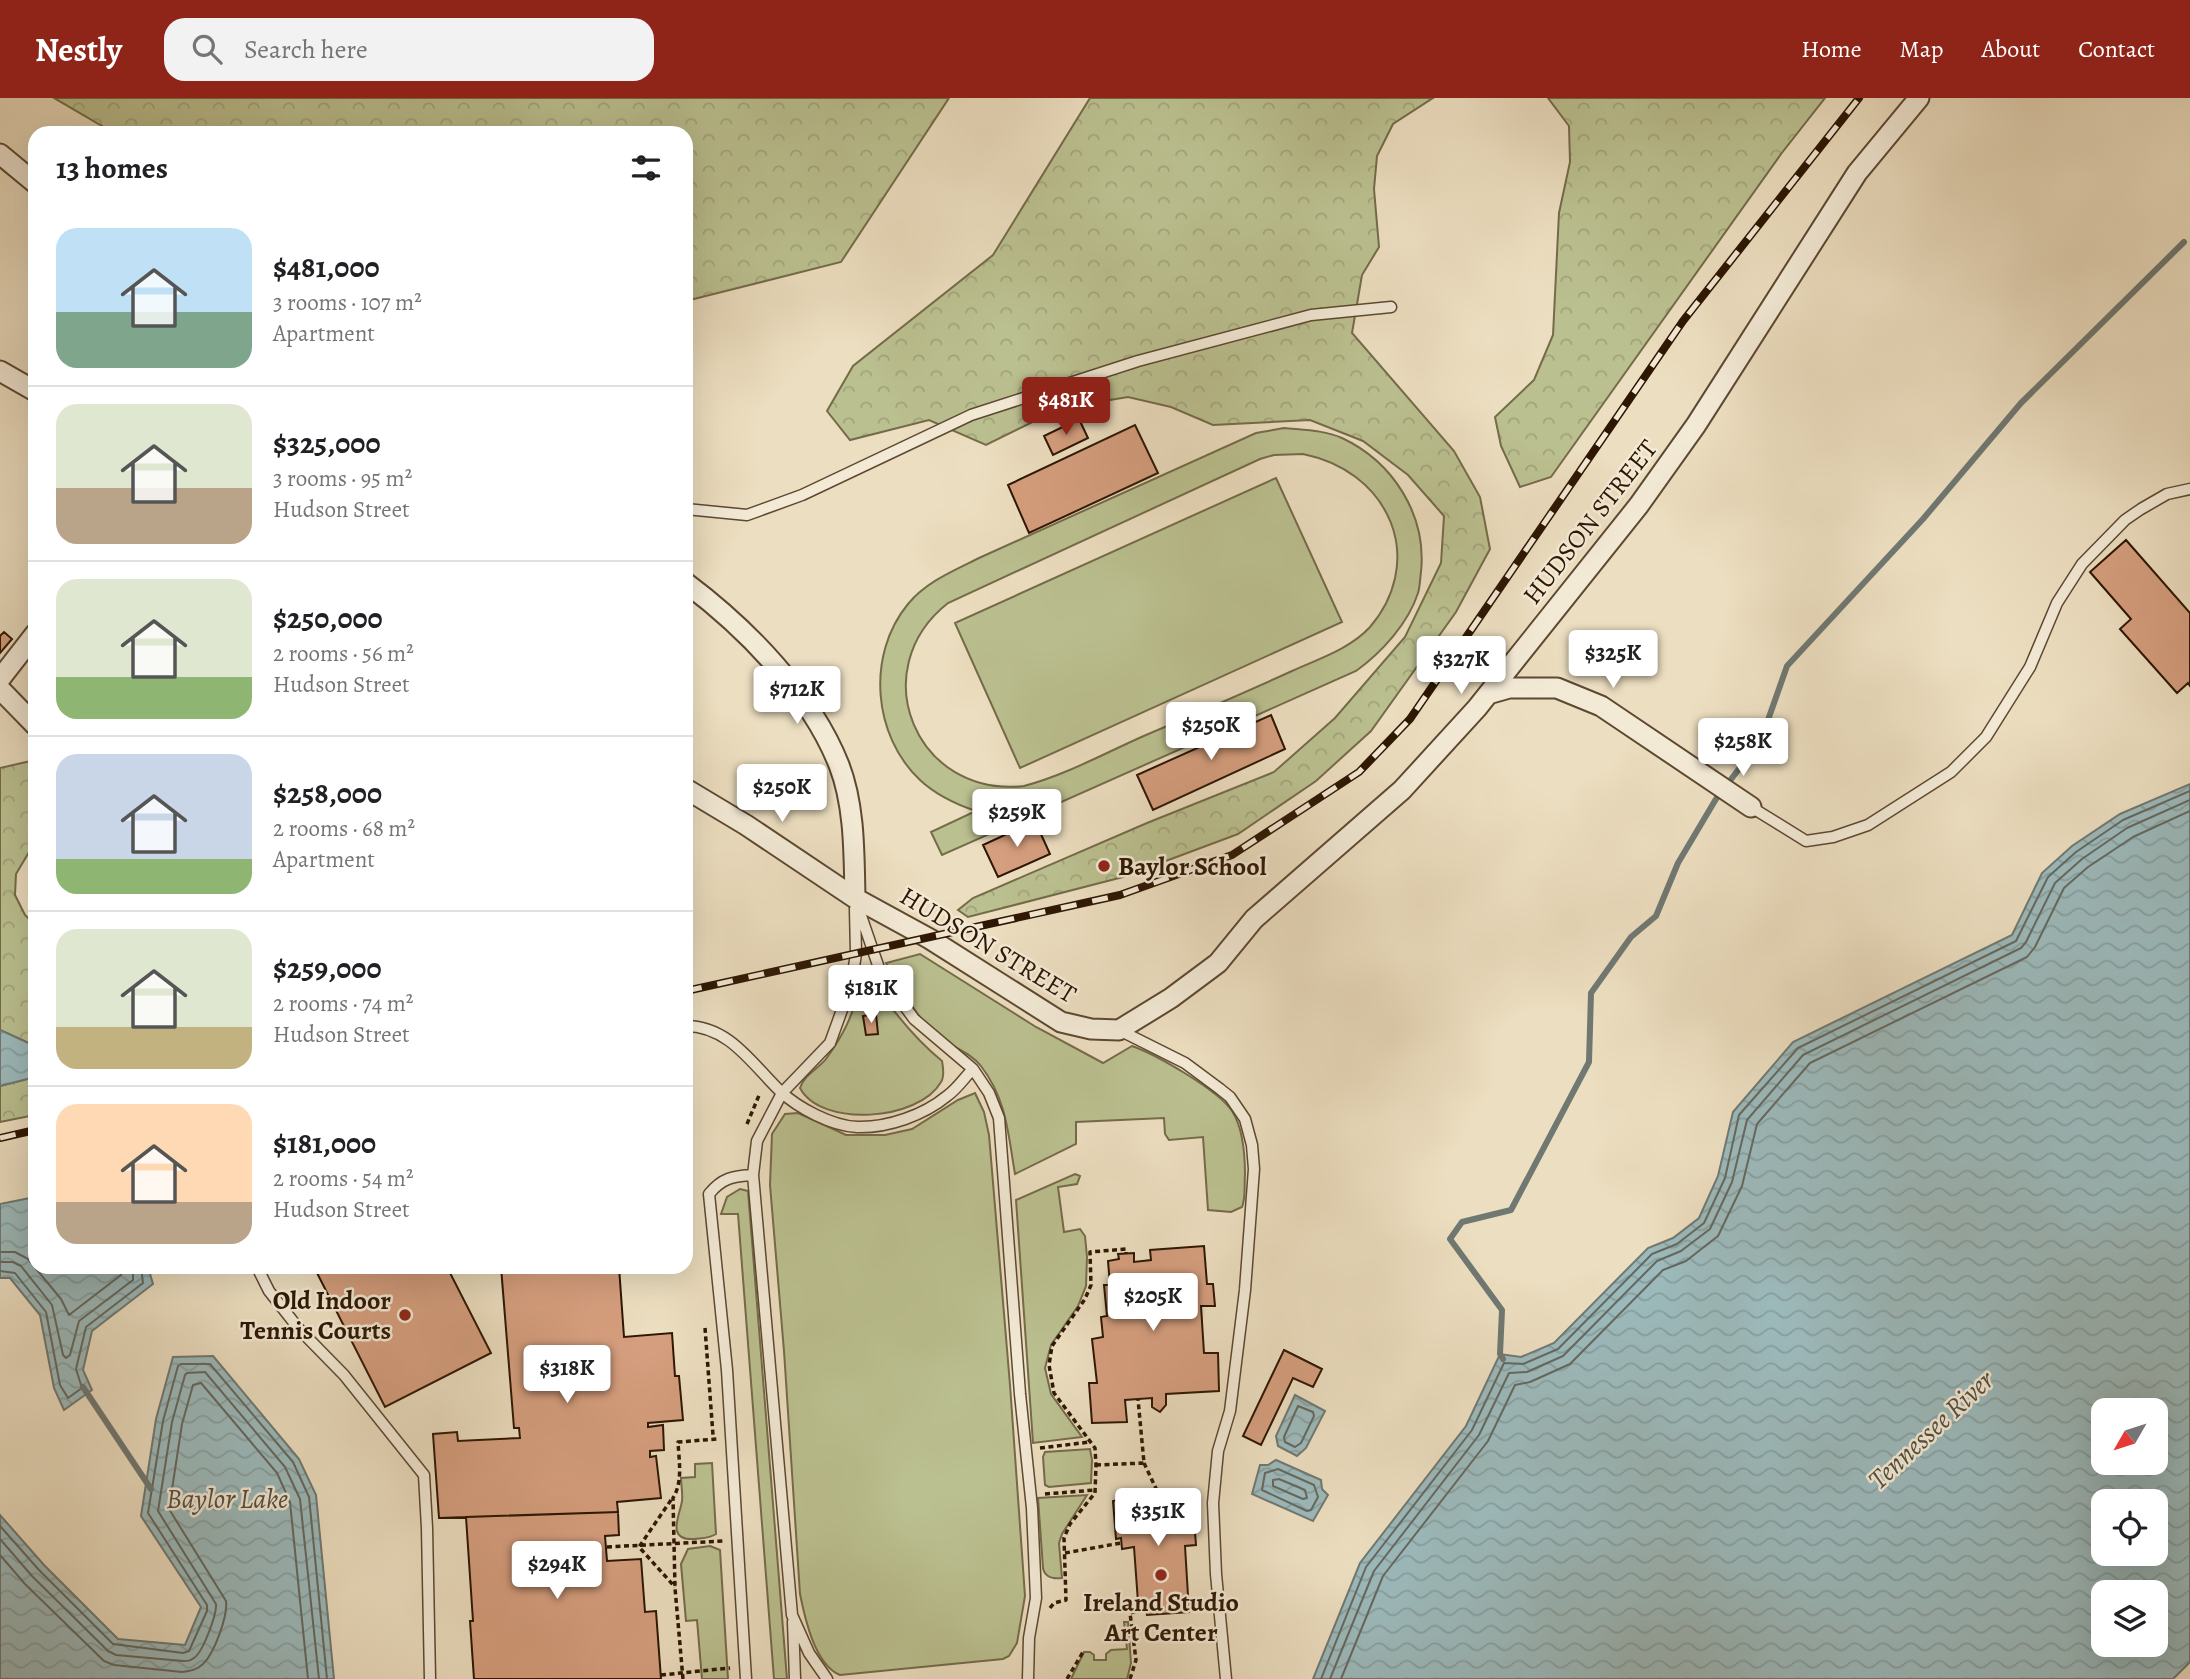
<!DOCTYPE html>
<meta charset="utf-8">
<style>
:root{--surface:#fff;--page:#f2f2f2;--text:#202124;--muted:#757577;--line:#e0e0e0;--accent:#8f2418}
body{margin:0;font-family:Alegreya,serif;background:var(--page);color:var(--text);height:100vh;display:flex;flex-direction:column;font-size:26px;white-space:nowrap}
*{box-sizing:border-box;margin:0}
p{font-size:23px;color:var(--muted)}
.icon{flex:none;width:38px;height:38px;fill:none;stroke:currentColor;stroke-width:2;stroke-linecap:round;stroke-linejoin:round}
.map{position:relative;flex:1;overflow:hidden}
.drawer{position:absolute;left:28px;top:28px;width:665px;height:1148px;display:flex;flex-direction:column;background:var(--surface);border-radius:21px;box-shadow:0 7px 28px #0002}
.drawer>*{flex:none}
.needle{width:46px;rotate:231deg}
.fabs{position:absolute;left:2091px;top:1300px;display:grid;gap:14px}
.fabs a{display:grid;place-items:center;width:77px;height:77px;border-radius:14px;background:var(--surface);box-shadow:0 7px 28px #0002;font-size:35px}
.price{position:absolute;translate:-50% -60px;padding:0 16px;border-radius:7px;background:#fff;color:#222;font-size:23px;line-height:46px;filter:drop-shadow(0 2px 4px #0008)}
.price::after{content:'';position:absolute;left:50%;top:42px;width:21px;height:16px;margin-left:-10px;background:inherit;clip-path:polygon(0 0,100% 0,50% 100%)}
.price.on{background:var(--accent);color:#fff}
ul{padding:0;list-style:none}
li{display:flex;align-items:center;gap:21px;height:175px;padding:0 28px}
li+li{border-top:2px solid var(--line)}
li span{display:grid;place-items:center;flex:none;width:196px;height:140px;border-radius:21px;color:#555}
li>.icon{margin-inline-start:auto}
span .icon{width:84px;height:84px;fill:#fffc;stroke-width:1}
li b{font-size:30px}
h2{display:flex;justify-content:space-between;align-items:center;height:84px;padding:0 28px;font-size:30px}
header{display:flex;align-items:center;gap:42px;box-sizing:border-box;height:98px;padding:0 35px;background:var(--accent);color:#fff}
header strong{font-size:33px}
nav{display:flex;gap:38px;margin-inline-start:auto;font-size:24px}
.search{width:490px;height:63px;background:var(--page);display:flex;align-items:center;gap:18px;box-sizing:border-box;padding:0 24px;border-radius:21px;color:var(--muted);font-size:26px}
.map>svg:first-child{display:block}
</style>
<header>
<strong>Nestly</strong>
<div class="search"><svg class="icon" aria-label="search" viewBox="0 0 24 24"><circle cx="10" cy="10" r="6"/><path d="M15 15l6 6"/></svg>Search here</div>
<nav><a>Home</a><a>Map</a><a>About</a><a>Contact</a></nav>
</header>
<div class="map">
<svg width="2190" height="1581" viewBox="0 0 2190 1581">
<defs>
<pattern id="forest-crowns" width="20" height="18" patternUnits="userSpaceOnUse" patternTransform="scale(1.75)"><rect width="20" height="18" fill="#bbc090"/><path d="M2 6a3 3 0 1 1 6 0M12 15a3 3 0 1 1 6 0" fill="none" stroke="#a1a47b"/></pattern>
<pattern id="water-waves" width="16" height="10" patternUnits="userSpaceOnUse" patternTransform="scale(1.75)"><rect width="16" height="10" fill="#9cbabc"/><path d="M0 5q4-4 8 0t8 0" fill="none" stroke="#879fa0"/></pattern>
</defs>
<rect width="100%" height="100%" fill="#ecdec0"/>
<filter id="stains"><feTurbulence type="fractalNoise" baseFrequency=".00286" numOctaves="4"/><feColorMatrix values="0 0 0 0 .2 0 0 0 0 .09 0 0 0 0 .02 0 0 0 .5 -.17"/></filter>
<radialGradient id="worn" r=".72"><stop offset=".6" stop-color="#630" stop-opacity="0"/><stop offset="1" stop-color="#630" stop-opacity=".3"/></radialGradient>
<!-- green -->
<path fill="#bbc090" stroke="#746b49" stroke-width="2" fill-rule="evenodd" d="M 1284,330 C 1303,332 1324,332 1342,340 C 1393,364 1427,417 1421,474 C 1420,480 1420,489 1418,495 C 1408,526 1381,555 1356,573 L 942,757 L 931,734 L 976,713 C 955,706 936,697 920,682 C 873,638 866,557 908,506 C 926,484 953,473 979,460 L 1256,335 ZM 1303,356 C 1342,364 1376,387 1391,425 C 1405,461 1395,500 1370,529 C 1350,551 1318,561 1292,573 C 1244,595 1195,616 1146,637 C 1107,654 1066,677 1024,688 C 916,700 863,572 948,505 L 1260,361 L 1274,357 Z
M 1276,380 L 1342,524 L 1020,670 L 955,525 Z
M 920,856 L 1036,929 L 1103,965 L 1132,948 C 1157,957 1218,992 1232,1013 C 1243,1030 1245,1058 1245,1077 C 1244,1088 1246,1099 1242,1109 L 1231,1114 L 1208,1112 L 1203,1039 L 1169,1042 L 1165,1036 L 1164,1020 L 1076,1024 L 1076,1046 L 1015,1076 C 1008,1036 1007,1002 981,968 C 971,955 954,950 941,940 C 917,923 902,890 886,865 Z
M 870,884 C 883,890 886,904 895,914 C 909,932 925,949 942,963 C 943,969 945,978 941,984 C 919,1023 821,1030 800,990 C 804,977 818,971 826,961 C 844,936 852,919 860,889 Z
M 975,995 L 984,1014 L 989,1037 L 1010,1287 L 1025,1498 L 1017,1545 L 1009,1558 L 1003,1561 L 840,1577 C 815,1567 805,1521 800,1496 L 784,1253 L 770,1087 L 772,1036 L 785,1016 L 798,1015 L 846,1037 L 885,1037 L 912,1031 L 958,1002 Z
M 1075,1076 L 1080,1078 L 1077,1086 L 1058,1089 L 1064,1134 L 1080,1131 L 1085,1138 L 1087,1159 L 1086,1188 L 1078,1208 L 1051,1247 L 1045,1270 L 1051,1296 L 1082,1339 L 1033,1345 L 1016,1102 Z
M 740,1091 L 748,1093 L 787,1581 L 774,1581 L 738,1116 L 721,1116 L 727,1099 Z
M 1090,1351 L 1092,1362 L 1091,1385 L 1049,1389 L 1045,1387 L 1043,1359 L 1045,1354 Z
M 712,1365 L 716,1436 C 710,1440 703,1440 695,1441 C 665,1443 680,1417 682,1403 C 683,1396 681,1387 681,1380 L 695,1379 L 695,1366 Z
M 1087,1397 L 1062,1436 L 1059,1445 L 1062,1480 C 1053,1481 1045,1480 1043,1470 L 1038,1400 Z
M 710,1448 L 720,1452 L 728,1581 L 702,1581 L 697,1522 L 686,1523 L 681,1466 L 688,1451 Z
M 1124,1524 L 1128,1524 L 1131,1565 L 1127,1581 L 1071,1581 L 1084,1554 L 1090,1554 L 1094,1557 L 1094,1562 L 1106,1562 L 1106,1556 L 1111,1552 L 1127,1551 Z"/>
<!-- forest -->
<path fill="url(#forest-crowns)" stroke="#746b49" stroke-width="2" d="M 54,0 L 949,0 L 841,164 L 686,203 L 686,35 L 114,35 Z
M 1090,0 L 1433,0 L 1393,26 L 1377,58 L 1374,91 L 1379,149 L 1362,177 L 1352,235 L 1454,353 L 1480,399 L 1490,451 L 1456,514 L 1371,633 L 1316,683 L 1238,736 L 1123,779 L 968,819 L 958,812 L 973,800 L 1147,725 L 1274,674 L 1335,620 L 1405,539 L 1441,465 L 1444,418 L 1408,377 L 1363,343 L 1310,322 L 1213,327 L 1171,309 L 1128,299 L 1061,310 L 986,347 L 929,322 L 850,342 L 827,313 L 853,268 L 993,157 Z
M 1548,0 L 1825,0 L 1781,56 L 1551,379 L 1520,389 L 1501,348 L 1495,319 L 1534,282 L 1553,237 L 1559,115 L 1570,64 L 1569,28 Z
M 35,662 L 35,744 L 16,776 L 15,797 L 25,817 L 35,827 L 35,948 L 0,932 L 0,670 Z
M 35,979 L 35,1017 L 0,1024 L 0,988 Z"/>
<!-- water -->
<path fill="url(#water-waves)" stroke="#707872" stroke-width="2" fill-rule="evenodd" d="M 2190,686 L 2190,1564 L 2173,1581 L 1313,1581 L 1360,1465 L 1466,1328 L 1500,1256 L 1521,1259 L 1554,1245 L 1648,1150 L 1673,1140 L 1699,1120 L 1718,1078 L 1733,1014 L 1793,944 L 2012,837 L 2042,775 L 2072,748 L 2120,716 ZM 2104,1312 L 2156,1312 L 2156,1365 L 2104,1365 ZM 2104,1404 L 2156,1404 L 2156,1456 L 2104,1456 ZM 2156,1494 L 2156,1547 L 2104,1547 L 2104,1494 Z
M 0,932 L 35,948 L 35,979 L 0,988 Z
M 35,1099 L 35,1169 L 148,1169 L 153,1186 L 92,1233 L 83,1272 L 92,1292 L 64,1312 L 54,1290 L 40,1217 L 10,1180 L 0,1180 L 0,1106 Z
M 213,1258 L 299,1361 L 316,1397 L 334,1581 L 0,1581 L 0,1417 L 44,1467 L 118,1541 L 185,1547 L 201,1509 L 141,1418 L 156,1321 L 173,1259 Z
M 1295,1297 L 1325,1313 L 1306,1350 L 1297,1358 L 1278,1348 L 1276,1338 Z
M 1276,1362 L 1321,1382 L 1322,1391 L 1328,1397 L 1313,1423 L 1252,1396 L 1260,1367 L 1268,1367 Z"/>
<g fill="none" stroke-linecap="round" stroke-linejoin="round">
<!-- shore -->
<path stroke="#64685f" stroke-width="2" d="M 0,1154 L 15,1154 L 28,1161 L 61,1201 L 69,1217 L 121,1177 L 122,1169
M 0,1164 L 13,1164 L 21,1168 L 52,1207 L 63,1257 L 66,1260 L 70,1257 L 79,1223 L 133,1182 L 133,1169
M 0,1173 L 15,1175 L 46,1214 L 60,1287 L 68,1300 L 82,1290 L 76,1271 L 86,1229 L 143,1185 L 141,1169
M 1298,1308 L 1313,1314 L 1314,1318 L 1301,1345 L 1295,1349 L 1285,1344 L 1284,1339 Z
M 1278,1371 L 1314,1387 L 1318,1399 L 1311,1412 L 1307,1413 L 1262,1392 L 1265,1375 Z
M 1279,1381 L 1305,1392 L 1307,1400 L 1303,1401 L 1273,1388 L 1273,1382 Z
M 0,1428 L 39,1472 L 113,1546 L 183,1555 L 189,1553 L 207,1513 L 207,1507 L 148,1415 L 163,1323 L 178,1268 L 181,1266 L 210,1266 L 293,1364 L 309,1399 L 327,1581
M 0,1441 L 32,1478 L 108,1553 L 116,1557 L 183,1563 C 188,1563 190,1563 194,1560 C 203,1554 217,1516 216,1506 L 158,1413 L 172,1324 L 185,1277 L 187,1275 L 205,1274 L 285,1369 L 300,1401 L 319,1581
M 0,1457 L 25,1486 L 104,1563 L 114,1567 L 182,1574 C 190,1573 197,1572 203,1566 C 214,1556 228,1518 226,1503 L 169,1411 L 182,1326 L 193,1287 L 201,1285 L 277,1375 L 290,1404 L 308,1581
M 1321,1581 L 1366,1469 L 1472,1332 L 1504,1265 L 1523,1266 L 1558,1251 L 1652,1156 L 1677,1146 L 1704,1125 L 1725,1080 L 1739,1017 L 1798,950 L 2016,843 L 2048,779 L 2076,754 L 2123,722 L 2190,693
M 1330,1581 L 1374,1473 L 1479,1337 L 1509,1275 L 1527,1274 L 1563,1258 L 1657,1163 L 1681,1153 L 1710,1131 L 1732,1084 L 1747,1022 L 1803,957 L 2021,850 L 2026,844 L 2055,785 L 2082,761 L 2127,730 L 2190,702
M 1341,1581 L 1383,1478 L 1488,1343 L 1515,1287 L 1530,1284 L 1570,1266 L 1663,1172 L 1686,1163 L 1718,1138 L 1742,1088 L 1757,1026 L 1810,965 L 2027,859 L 2035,849 L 2064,790 L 2088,769 L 2133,739 L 2190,713"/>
<!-- stream -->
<path stroke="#707872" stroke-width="6" d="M 1503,1261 L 1500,1256 L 1502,1212 L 1450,1141 L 1462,1124 L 1511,1112 L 1589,964 L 1591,895 L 1631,839 L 1656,818 L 1678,765 L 1716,701 L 1761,642 L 1787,568 L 1923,421 L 2021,305 L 2184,144
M 83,1289 L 151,1391"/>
</g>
<!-- building -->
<path fill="#d59e7e" stroke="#2d1602" stroke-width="2" d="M 1079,321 L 1088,340 L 1053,357 L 1044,338 Z
M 1135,327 L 1158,375 L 1029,435 L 1008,387 Z
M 2126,442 L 2190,515 L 2190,588 L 2188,585 L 2177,595 L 2120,531 L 2131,521 L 2090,474 Z
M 4,534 L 12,541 L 0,555 L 0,538 Z
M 1271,617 L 1285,651 L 1153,712 L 1137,677 Z
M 1035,723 L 1050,756 L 998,779 L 983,747 Z
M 876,916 L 878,936 L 866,937 L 863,918 Z
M 1204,1148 L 1207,1186 L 1213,1186 L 1215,1208 L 1201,1208 L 1204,1255 L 1218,1255 L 1219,1293 L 1166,1296 L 1166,1307 L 1160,1314 L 1152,1309 L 1152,1300 L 1125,1302 L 1127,1324 L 1092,1325 L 1089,1285 L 1097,1285 L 1092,1241 L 1103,1239 L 1101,1219 L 1107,1218 L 1104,1187 L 1110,1187 L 1108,1163 L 1119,1161 L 1118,1156 L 1134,1155 L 1134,1164 L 1151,1162 L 1150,1152 Z
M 314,1169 L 447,1169 L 491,1255 L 385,1309 Z
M 501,1169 L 619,1169 L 624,1239 L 672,1235 L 675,1278 L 679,1278 L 683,1322 L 648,1325 L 648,1329 L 663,1327 L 664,1352 L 650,1353 L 650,1359 L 656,1358 L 661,1400 L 617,1404 L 618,1414 L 439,1420 L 433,1336 L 457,1334 L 458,1343 L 520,1340 L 519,1330 L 514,1330 Z
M 1284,1252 L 1322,1271 L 1313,1289 L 1293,1280 L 1261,1347 L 1243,1338 Z
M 1192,1396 L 1196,1447 L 1185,1448 L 1189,1514 L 1147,1517 L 1145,1503 L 1138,1504 L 1134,1449 L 1122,1451 L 1121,1440 L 1116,1441 L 1113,1403 L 1124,1401 L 1123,1398 L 1147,1397 L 1148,1400 Z
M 618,1414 L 619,1437 L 605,1438 L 607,1463 L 641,1461 L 645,1514 L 656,1513 L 661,1581 L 474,1581 L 470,1523 L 473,1523 L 466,1419 Z"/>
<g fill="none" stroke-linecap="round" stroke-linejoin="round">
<!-- lane casing -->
<g stroke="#5d4832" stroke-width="13">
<path id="lane" d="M 686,411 L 747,417 L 802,397 L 971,317 L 1138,263 L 1311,217 L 1391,209
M 1751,709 L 1806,743 L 1833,739 L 1868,727 L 1951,674 L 1986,639 L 2030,569 L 2057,505 L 2082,466 L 2125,422 L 2141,411 L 2167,396 L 2190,391
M 856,803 L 881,876 L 914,921 L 973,971 L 989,995 L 999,1020 L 1020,1296 L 1032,1410 L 1036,1500 L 1029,1540 L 1028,1581
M 686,928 C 729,928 752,966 780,993 C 798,1010 832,1028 857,1029 C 888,1030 924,1017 947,998 C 957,991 964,980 973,971
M 1119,932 L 1185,965 L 1220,991 L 1230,999 L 1245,1021 L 1252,1047 L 1254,1071 L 1245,1192 L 1230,1313 L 1218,1353 L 1213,1405 L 1216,1476 L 1226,1581
M 257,1169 L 269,1193 L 299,1231 L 344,1277 L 424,1377 L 427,1430 L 430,1581
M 793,1524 L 795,1581
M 746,1581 L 727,1272 L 709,1096 C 722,1080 733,1078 753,1077
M 827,1581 L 809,1555 L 792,1517 L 753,1077 L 757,1043 L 782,995 L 830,945 L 851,887 L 856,856 L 855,811"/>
</g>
<!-- street casing -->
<g stroke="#5d4832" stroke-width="23">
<path id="street" d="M 0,56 L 35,85
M 0,273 L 35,293
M 686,485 C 746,530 811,596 839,667 C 855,708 854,757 855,800
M 0,581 L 35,536
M 0,591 L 35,627
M 1488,596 L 1509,590 L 1557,590 L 1601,608 L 1751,709
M 686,691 L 746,727 L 855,800 L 930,841 L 1061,924 L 1091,931 L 1119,932 L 1171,900 L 1218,865 L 1254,821 L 1402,692 L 1477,610 L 1639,407 L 1696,327 L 1857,75 L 1919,0"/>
</g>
<!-- path -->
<path stroke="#2d1602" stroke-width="3.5" stroke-dasharray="5 3.5" stroke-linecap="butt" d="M 747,1026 L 760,995
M 705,1230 L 713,1337
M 1040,1350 L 1090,1344
M 1144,1365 L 1160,1399
M 1096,1367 L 1144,1365 L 1138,1301
M 1045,1396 L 1095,1392
M 671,1402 L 639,1449 L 675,1489
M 607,1449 L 723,1443
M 1065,1455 L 1121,1445
M 1050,1510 L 1054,1505 L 1066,1502 L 1064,1440 L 1070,1426 L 1095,1395 L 1096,1367 L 1095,1350 L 1054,1295 L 1049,1267 L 1052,1248 L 1085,1201 L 1091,1187 L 1090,1154 L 1126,1151 L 1126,1155
M 661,1577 L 730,1570
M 683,1581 L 675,1490 L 673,1400 C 683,1384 679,1363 678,1344 L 717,1341
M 1067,1581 L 1083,1554
M 1130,1581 L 1136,1562 L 1130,1515 L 1146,1511"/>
<!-- lane -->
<use href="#lane" stroke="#f3ead6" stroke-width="10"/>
<!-- street -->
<use href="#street" stroke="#f3ead6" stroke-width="19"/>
<!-- rail casing -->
<g stroke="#2d1602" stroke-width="8">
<path id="rail" d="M 686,893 L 1120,797 L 1232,757 L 1359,674 L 1410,621 L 1683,223 L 1859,0
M 0,1040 L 35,1032"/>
</g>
<!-- rail -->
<use href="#rail" stroke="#f3ead6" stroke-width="5" stroke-dasharray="16" stroke-linecap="butt"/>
</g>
<!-- markers -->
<g fill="#8f2418" stroke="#f3ead6" stroke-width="2.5">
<circle cx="1104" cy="768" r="7"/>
<circle cx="405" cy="1217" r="7"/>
<circle cx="1161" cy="1477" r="7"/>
</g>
<g text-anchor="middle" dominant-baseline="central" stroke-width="5" stroke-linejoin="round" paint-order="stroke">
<!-- street labels -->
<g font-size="26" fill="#2d1602" stroke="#f3ead6">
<text transform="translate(1590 424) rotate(-52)">HUDSON STREET</text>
<text transform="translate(988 847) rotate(31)">HUDSON STREET</text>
</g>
<!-- poi labels -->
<g font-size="26" font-weight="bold" fill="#2d1602" stroke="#f3ead6" text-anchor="start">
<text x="1118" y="768">Baylor School</text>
<text x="391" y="1202" text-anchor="end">Old Indoor<tspan x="391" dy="30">Tennis Courts</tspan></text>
<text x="1161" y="1504" text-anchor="middle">Ireland Studio<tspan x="1161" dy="30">Art Center</tspan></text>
</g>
<!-- water labels -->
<g font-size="28" font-style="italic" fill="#544f43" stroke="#f3ead6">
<text transform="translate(1931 1332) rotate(-43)">Tennessee River</text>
<text x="227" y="1401">Baylor Lake</text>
</g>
</g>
<rect width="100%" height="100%" filter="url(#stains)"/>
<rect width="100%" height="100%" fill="url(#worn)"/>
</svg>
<div class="fabs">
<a><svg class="needle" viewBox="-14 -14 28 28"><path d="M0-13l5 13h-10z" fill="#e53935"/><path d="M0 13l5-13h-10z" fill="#757577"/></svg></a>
<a><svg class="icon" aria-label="locate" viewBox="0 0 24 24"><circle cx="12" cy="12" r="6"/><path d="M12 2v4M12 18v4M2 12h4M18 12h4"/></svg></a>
<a><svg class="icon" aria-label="layers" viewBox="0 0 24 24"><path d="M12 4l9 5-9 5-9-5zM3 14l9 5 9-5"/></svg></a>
</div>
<b class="price on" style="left:1066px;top:339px">$481K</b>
<b class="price" style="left:1613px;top:592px">$325K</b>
<b class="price" style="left:1461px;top:598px">$327K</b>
<b class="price" style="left:797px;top:628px">$712K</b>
<b class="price" style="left:1211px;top:664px">$250K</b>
<b class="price" style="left:1743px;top:680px">$258K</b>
<b class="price" style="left:782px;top:726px">$250K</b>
<b class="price" style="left:1017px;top:751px">$259K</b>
<b class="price" style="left:871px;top:927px">$181K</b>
<b class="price" style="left:1153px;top:1235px">$205K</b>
<b class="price" style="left:567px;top:1307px">$318K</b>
<b class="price" style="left:1158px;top:1450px">$351K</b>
<b class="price" style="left:557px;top:1503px">$294K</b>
<section class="drawer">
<h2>13 homes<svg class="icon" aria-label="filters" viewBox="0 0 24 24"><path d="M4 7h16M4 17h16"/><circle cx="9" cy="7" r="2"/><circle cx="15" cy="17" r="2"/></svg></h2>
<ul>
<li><span style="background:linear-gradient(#bfe0f5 60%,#7fa58c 0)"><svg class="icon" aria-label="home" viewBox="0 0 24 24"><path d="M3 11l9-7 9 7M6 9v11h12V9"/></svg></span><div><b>$481,000</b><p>3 rooms · 107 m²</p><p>Apartment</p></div></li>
<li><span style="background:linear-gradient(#dfe7d0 60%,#b9a48a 0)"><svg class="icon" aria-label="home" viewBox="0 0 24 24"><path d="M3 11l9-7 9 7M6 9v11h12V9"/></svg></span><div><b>$325,000</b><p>3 rooms · 95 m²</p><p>Hudson Street</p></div></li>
<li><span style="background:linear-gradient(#dfe7d0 70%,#8fb573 0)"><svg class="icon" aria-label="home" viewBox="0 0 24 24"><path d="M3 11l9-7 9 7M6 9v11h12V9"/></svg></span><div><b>$250,000</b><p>2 rooms · 56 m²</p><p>Hudson Street</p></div></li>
<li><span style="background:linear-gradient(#c9d6e8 75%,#8fb573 0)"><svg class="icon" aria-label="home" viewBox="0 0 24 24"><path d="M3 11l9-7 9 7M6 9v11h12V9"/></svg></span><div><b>$258,000</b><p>2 rooms · 68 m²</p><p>Apartment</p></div></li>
<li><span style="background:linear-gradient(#dfe7d0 70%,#c2b280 0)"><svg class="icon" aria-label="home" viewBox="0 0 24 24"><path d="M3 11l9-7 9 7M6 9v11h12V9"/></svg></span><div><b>$259,000</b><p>2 rooms · 74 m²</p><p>Hudson Street</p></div></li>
<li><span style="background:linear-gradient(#ffd9b3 70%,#b9a48a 0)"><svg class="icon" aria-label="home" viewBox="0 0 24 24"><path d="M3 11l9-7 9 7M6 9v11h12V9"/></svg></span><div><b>$181,000</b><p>2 rooms · 54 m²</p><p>Hudson Street</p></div></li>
</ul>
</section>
</div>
